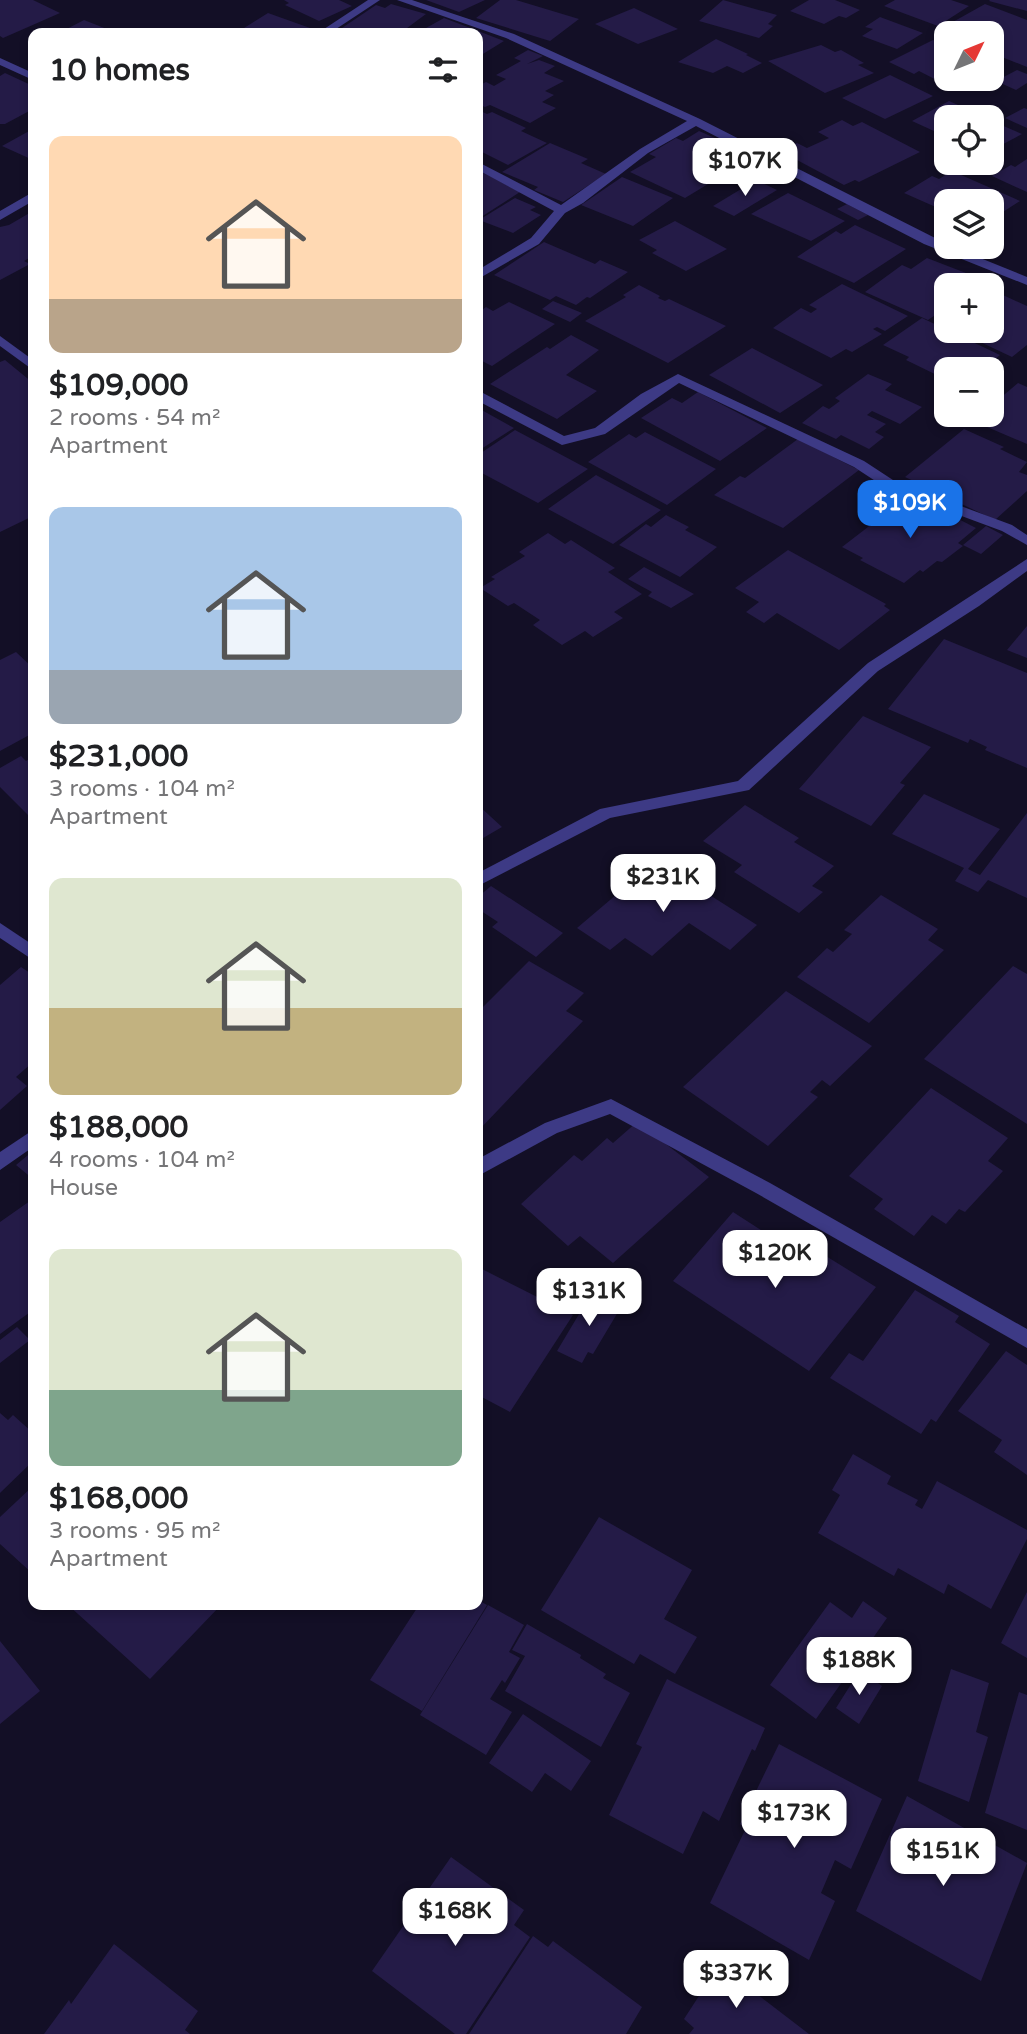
<!DOCTYPE html>
<meta charset="utf-8">
<style>
:root{--surface:#fff;--page:#f6f6f6;--text:#202124;--muted:#757577;--accent:#1a73e8}
body{margin:0;font-family:"Varela Round",sans-serif;background:var(--page);color:var(--text);height:100vh;display:flex;flex-direction:column;font-size:26px;white-space:nowrap}
*{box-sizing:border-box;margin:0}
p{font-size:23px;color:var(--muted)}
.icon{flex:none;width:38px;height:38px;fill:none;stroke:currentColor;stroke-width:2;stroke-linecap:round;stroke-linejoin:round}
.map{position:relative;flex:1;overflow:hidden}
.side{position:absolute;left:28px;top:28px;width:455px;height:1582px;display:flex;flex-direction:column;background:var(--surface);border-radius:14px;box-shadow:0 4px 10px #0003}
.side>*{flex:none}
.needle{width:46px;rotate:47deg}
.controls{position:absolute;left:934px;top:21px;display:grid;gap:14px}
.controls a{display:grid;place-items:center;width:70px;height:70px;border-radius:14px;background:var(--surface);box-shadow:0 4px 10px #0003;font-size:35px}
.price{position:absolute;translate:-50% -60px;padding:0 16px;border-radius:14px;background:#fff;color:#222;font-size:23px;line-height:46px;filter:drop-shadow(0 2px 4px #0008)}
.price::after{content:'';position:absolute;left:50%;top:42px;width:21px;height:16px;margin-left:-10px;background:inherit;clip-path:polygon(0 0,100% 0,50% 100%)}
.price.selected{background:var(--accent);color:#fff}
ul{padding:0;list-style:none}
li{display:grid;align-content:center;gap:14px;height:371px;padding:0 21px}
li span{display:grid;place-items:center;height:217px;border-radius:14px;color:#555}
li>.icon{margin-inline-start:auto}
span .icon{width:126px;height:126px;fill:#fffc;stroke-width:1}
li b{font-size:30px}
h2{display:flex;justify-content:space-between;align-items:center;height:84px;padding:0 21px;font-size:30px}
.map>svg:first-child{display:block}
</style>
<div class="map">
<svg width="1027" height="2034" viewBox="0 0 1027 2034">
<rect width="100%" height="100%" fill="#130f26"/>
<!-- building -->
<path fill="#241b47" d="M 0,0 L 33,0 L 60,13 L 3,38 L 0,36 Z
M 284,0 L 339,0 L 352,6 L 319,21 L 285,5 L 289,3 Z
M 426,0 L 485,0 L 459,12 Z
M 500,0 L 516,0 L 579,19 L 550,41 L 476,18 Z
M 723,0 L 777,15 L 768,24 L 773,26 L 759,38 L 699,21 Z
M 809,0 L 835,0 L 860,10 L 846,18 L 839,16 L 824,24 L 790,11 Z
M 895,0 L 951,0 L 969,6 L 938,26 L 884,6 Z
M 990,0 L 1027,0 L 1027,11 L 989,1 Z
M 391,4 L 426,14 L 403,31 L 409,33 L 359,33 L 342,28 L 376,5 L 385,8 Z
M 985,4 L 1027,20 L 1027,67 L 992,53 L 992,33 L 958,33 L 966,29 L 951,23 Z
M 634,8 L 678,29 L 638,44 L 595,24 Z
M 268,13 L 310,28 L 301,33 L 259,33 L 244,28 Z
M 880,17 L 923,33 L 897,49 L 862,36 L 873,29 L 865,27 Z
M 444,18 L 478,31 L 504,41 L 478,57 L 478,33 L 417,33 Z
M 84,20 L 117,33 L 59,33 Z
M 716,39 L 748,54 L 746,55 L 762,63 L 743,73 L 727,66 L 713,73 L 678,62 Z
M 933,40 L 947,46 L 947,79 L 973,79 L 954,89 L 919,71 L 914,74 L 889,62 Z
M 821,45 L 835,52 L 841,50 L 864,63 L 858,65 L 874,73 L 825,93 L 768,61 Z
M 528,50 L 543,56 L 527,64 L 539,60 L 555,66 L 544,73 L 564,81 L 545,91 L 554,95 L 542,102 L 556,108 L 530,123 L 490,105 L 485,107 L 478,104 L 478,86 L 486,82 L 494,86 L 506,79 L 496,75 L 521,61 L 514,58 Z
M 1017,70 L 1027,74 L 1027,83 L 1016,90 L 996,81 Z
M 5,73 L 33,86 L 33,109 L 5,124 L 0,124 L 0,76 Z
M 890,75 L 933,96 L 885,119 L 842,98 Z
M 949,101 L 985,117 L 947,117 L 947,137 L 912,121 Z
M 1024,108 L 1027,109 L 1027,128 L 1005,118 Z
M 478,110 L 487,114 L 492,112 L 526,128 L 521,131 L 547,143 L 508,165 L 482,152 L 478,154 Z
M 842,120 L 853,126 L 862,122 L 920,152 L 859,182 L 855,180 L 844,185 L 780,151 L 797,143 L 807,148 L 829,138 L 818,132 Z
M 992,121 L 1022,134 L 992,150 Z
M 31,130 L 33,160 L 2,146 Z
M 699,131 L 763,159 L 741,173 L 733,169 L 685,198 L 630,172 L 656,157 L 649,154 L 676,138 L 683,141 Z
M 550,143 L 588,159 L 581,163 L 606,174 L 563,202 L 534,190 L 538,187 L 502,172 Z
M 1027,159 L 1027,192 L 992,176 L 1011,165 L 1015,167 Z
M 478,170 L 520,192 L 478,219 Z
M 952,171 L 1020,201 L 992,219 L 992,201 L 947,201 L 947,212 L 904,193 L 932,176 L 939,179 Z
M 622,177 L 673,198 L 633,226 L 581,205 Z
M 756,180 L 777,190 L 734,216 L 713,206 Z
M 788,193 L 845,221 L 811,241 L 751,214 Z
M 515,198 L 536,207 L 530,210 L 541,215 L 513,233 L 479,220 Z
M 847,204 L 868,215 L 858,220 L 837,209 Z
M 33,211 L 33,256 L 24,261 L 30,264 L 0,280 L 0,227 L 9,225 Z
M 675,221 L 727,249 L 686,271 L 652,253 L 657,250 L 639,240 Z
M 855,225 L 906,249 L 854,283 L 797,257 L 836,231 L 841,234 Z
M 544,242 L 595,264 L 600,260 L 628,272 L 590,298 L 587,297 L 576,305 L 556,296 L 550,300 L 494,275 Z
M 927,258 L 984,280 L 977,285 L 947,285 L 947,307 L 928,320 L 865,292 L 902,265 L 911,269 Z
M 842,284 L 908,316 L 885,331 L 877,327 L 873,329 L 882,334 L 852,352 L 846,349 L 831,358 L 773,328 L 801,308 L 811,313 L 817,309 L 809,305 Z
M 639,285 L 660,296 L 658,298 L 665,301 L 669,299 L 726,326 L 668,363 L 585,321 L 626,297 L 623,295 Z
M 992,290 L 1027,306 L 1027,345 L 1012,357 L 957,331 L 992,331 Z
M 553,301 L 582,313 L 570,322 L 542,309 Z
M 509,302 L 555,324 L 492,366 L 478,359 L 478,313 L 486,307 L 493,311 Z
M 922,318 L 1000,355 L 986,366 L 993,369 L 947,369 L 947,380 L 906,360 L 909,357 L 883,345 Z
M 571,335 L 599,350 L 566,375 L 597,391 L 557,419 L 490,384 L 547,347 L 550,349 Z
M 752,348 L 823,385 L 780,413 L 709,375 Z
M 5,360 L 33,383 L 33,516 L 0,532 L 0,362 Z
M 868,374 L 892,384 L 885,390 L 922,407 L 900,424 L 872,411 L 867,415 L 886,424 L 875,432 L 884,437 L 869,449 L 841,435 L 836,439 L 802,423 L 823,406 L 829,409 L 840,401 L 835,398 Z
M 1018,383 L 1027,387 L 1027,444 L 973,421 L 981,415 L 992,415 L 992,405 Z
M 698,392 L 767,428 L 720,461 L 641,418 L 672,398 L 682,403 Z
M 478,408 L 514,428 L 478,451 Z
M 964,429 L 1004,447 L 1000,449 L 1027,462 L 1019,472 L 1027,475 L 1027,491 L 995,520 L 905,477 Z
M 515,430 L 588,469 L 538,503 L 478,471 L 478,455 Z
M 645,432 L 716,469 L 667,505 L 588,462 L 629,434 L 636,438 Z
M 798,439 L 859,470 L 783,528 L 714,495 L 740,476 L 745,478 Z
M 596,475 L 661,510 L 613,544 L 548,509 Z
M 907,497 L 926,506 L 929,504 L 976,528 L 958,543 L 963,546 L 942,562 L 937,561 L 923,572 L 920,570 L 904,583 L 860,560 L 863,558 L 842,547 Z
M 666,515 L 689,527 L 685,530 L 717,547 L 680,577 L 619,545 L 646,524 L 651,527 Z
M 986,526 L 1003,535 L 981,554 L 963,545 Z
M 548,533 L 565,544 L 571,540 L 615,568 L 608,572 L 642,594 L 614,612 L 623,618 L 593,637 L 585,631 L 562,645 L 533,625 L 540,620 L 514,603 L 508,606 L 480,588 L 495,579 L 491,577 L 525,556 L 519,552 Z
M 788,550 L 886,604 L 884,606 L 890,610 L 839,650 L 777,613 L 764,623 L 746,612 L 759,602 L 735,588 Z
M 644,567 L 694,594 L 671,608 L 648,596 L 652,592 L 628,579 Z
M 1027,626 L 1027,658 L 1007,650 Z
M 944,639 L 1027,673 L 1027,768 L 985,750 L 987,747 L 970,739 L 968,743 L 888,709 Z
M 16,652 L 33,668 L 33,682 L 29,684 L 33,688 L 33,733 L 0,751 L 0,660 Z
M 863,716 L 931,747 L 900,783 L 905,785 L 871,826 L 799,789 Z
M 21,756 L 26,761 L 33,757 L 33,820 L 0,787 L 0,768 Z
M 924,794 L 1000,829 L 968,869 L 980,875 L 1027,813 L 1027,898 L 988,880 L 978,892 L 955,881 L 964,868 L 892,834 Z
M 478,805 L 502,827 L 478,841 Z
M 745,805 L 799,838 L 794,842 L 834,866 L 812,886 L 823,892 L 799,913 L 734,872 L 742,865 L 703,841 Z
M 656,861 L 757,925 L 730,950 L 689,923 L 652,956 L 625,938 L 610,950 L 577,928 Z
M 491,886 L 563,933 L 536,957 L 492,927 L 498,922 L 478,909 L 478,897 Z
M 881,895 L 938,929 L 928,940 L 944,950 L 869,1023 L 797,977 L 827,948 L 833,952 L 852,934 L 844,930 Z
M 529,961 L 584,993 L 566,1011 L 583,1021 L 478,1131 L 478,1012 Z
M 1013,966 L 1027,974 L 1027,1124 L 924,1059 Z
M 21,967 L 33,975 L 33,1062 L 16,1077 L 27,1086 L 0,1110 L 0,985 Z
M 786,991 L 872,1046 L 830,1086 L 822,1080 L 810,1092 L 818,1097 L 768,1146 L 683,1087 Z
M 931,1088 L 1008,1138 L 988,1161 L 1003,1171 L 965,1212 L 959,1209 L 946,1224 L 932,1215 L 914,1236 L 874,1209 L 883,1199 L 849,1176 Z
M 637,1122 L 709,1177 L 613,1263 L 580,1236 L 568,1246 L 521,1204 L 574,1155 L 582,1161 L 607,1138 L 613,1143 Z
M 33,1151 L 33,1179 L 16,1165 Z
M 30,1201 L 33,1205 L 33,1310 L 0,1334 L 0,1222 Z
M 733,1212 L 812,1263 L 821,1253 L 876,1287 L 809,1371 L 673,1281 Z
M 478,1267 L 573,1315 L 510,1412 L 478,1395 Z
M 915,1290 L 959,1316 L 955,1322 L 990,1344 L 936,1422 L 931,1419 L 921,1434 L 830,1378 L 849,1353 L 863,1361 Z
M 591,1294 L 621,1307 L 593,1354 L 588,1352 L 582,1363 L 557,1351 Z
M 17,1327 L 30,1340 L 0,1363 L 0,1340 Z
M 1006,1351 L 1027,1365 L 1027,1475 L 994,1452 L 1002,1440 L 958,1411 Z
M 0,1413 L 8,1420 L 13,1415 L 33,1433 L 33,1461 L 0,1493 Z
M 853,1454 L 891,1476 L 887,1484 L 918,1500 L 915,1505 L 922,1509 L 937,1481 L 1027,1530 L 1027,1539 L 991,1609 L 948,1584 L 944,1594 L 898,1568 L 894,1576 L 818,1533 L 840,1495 L 832,1490 Z
M 33,1486 L 33,1574 L 0,1544 L 0,1517 Z
M 599,1517 L 692,1570 L 664,1619 L 697,1637 L 675,1674 L 640,1654 L 634,1664 L 541,1610 Z
M 1027,1592 L 1027,1658 L 1001,1643 Z
M 478,1600 L 487,1605 L 422,1711 L 370,1680 L 419,1605 L 478,1605 Z
M 863,1601 L 887,1618 L 816,1719 L 770,1685 L 830,1602 L 852,1618 Z
M 68,1605 L 221,1605 L 150,1679 Z
M 488,1605 L 524,1625 L 509,1652 L 520,1658 L 505,1683 L 502,1680 L 490,1699 L 512,1712 L 486,1755 L 420,1715 Z
M 527,1624 L 581,1655 L 580,1658 L 606,1674 L 603,1678 L 630,1693 L 601,1747 L 505,1691 L 525,1656 L 512,1650 Z
M 0,1641 L 40,1691 L 0,1724 Z
M 951,1669 L 989,1683 L 976,1732 L 988,1737 L 969,1802 L 918,1781 Z
M 860,1670 L 882,1686 L 859,1724 L 836,1708 Z
M 667,1679 L 765,1728 L 755,1751 L 752,1749 L 719,1821 L 703,1811 L 683,1854 L 609,1815 L 642,1747 L 636,1744 Z
M 1019,1692 L 1027,1695 L 1027,1830 L 985,1813 Z
M 523,1714 L 591,1761 L 571,1791 L 545,1773 L 532,1792 L 489,1763 Z
M 779,1744 L 882,1799 L 851,1869 L 835,1860 L 821,1893 L 835,1901 L 809,1960 L 710,1903 L 746,1828 L 740,1824 Z
M 907,1796 L 1027,1863 L 981,1981 L 856,1911 Z
M 451,1857 L 524,1910 L 514,1925 L 530,1937 L 466,2034 L 455,2034 L 372,1971 Z
M 533,1936 L 548,1947 L 553,1941 L 642,2007 L 626,2034 L 469,2034 Z
M 114,1944 L 198,2011 L 185,2030 L 190,2034 L 44,2034 L 69,2000 L 71,2004 Z
M 719,1965 L 809,2034 L 689,2034 L 694,2028 L 684,2019 Z"/>
<g fill="none" stroke-linecap="round" stroke-linejoin="round">
<!-- minor -->
<path fill="#3d3a85" fill-rule="evenodd" d="M 368,0 L 380,0 L 330,33 L 318,33 Z
M 397,0 L 412,0 L 514,34 L 700,119 L 947,244 L 947,247 L 953,247 L 1027,277 L 1027,285 L 924,244 L 696,126 L 648,153 L 583,203 L 565,213 L 539,244 L 478,279 L 478,270 L 531,238 L 554,211 L 478,170 L 478,162 L 561,205 L 640,149 L 687,121 L 506,38 Z
M 0,58 L 33,73 L 33,80 L 0,65 Z
M 33,192 L 33,201 L 0,220 L 0,211 Z
M 0,336 L 33,360 L 33,370 L 0,346 Z
M 678,374 L 864,461 L 896,482 L 1012,525 L 1027,535 L 1027,545 L 1002,531 L 886,488 L 854,467 L 679,383 L 605,434 L 562,445 L 478,401 L 478,392 L 483,393 L 564,436 L 595,428 L 641,394 Z
M 1027,559 L 1027,571 L 979,606 L 878,671 L 749,790 L 610,818 L 478,886 L 478,873 L 600,809 L 738,781 L 868,663 Z
M 0,923 L 33,945 L 33,960 L 0,938 Z
M 611,1099 L 770,1183 L 1027,1329 L 1027,1348 L 756,1193 L 610,1114 L 557,1133 L 478,1176 L 478,1159 L 545,1123 Z
M 33,1130 L 33,1147 L 0,1170 L 0,1152 Z"/>
</g>
</svg>
<div class="controls">
<a><svg class="needle" viewBox="-14 -14 28 28"><path d="M0-13l5 13h-10z" fill="#e53935"/><path d="M0 13l5-13h-10z" fill="#757577"/></svg></a>
<a><svg class="icon" aria-label="locate" viewBox="0 0 24 24"><circle cx="12" cy="12" r="6"/><path d="M12 2v4M12 18v4M2 12h4M18 12h4"/></svg></a>
<a><svg class="icon" aria-label="layers" viewBox="0 0 24 24"><path d="M12 4l9 5-9 5-9-5zM3 14l9 5 9-5"/></svg></a>
<a>+</a>
<a>−</a>
</div>
<b class="price" style="left:745px;top:198px">$107K</b>
<b class="price selected" style="left:910px;top:540px">$109K</b>
<b class="price" style="left:663px;top:914px">$231K</b>
<b class="price" style="left:775px;top:1290px">$120K</b>
<b class="price" style="left:589px;top:1328px">$131K</b>
<b class="price" style="left:859px;top:1697px">$188K</b>
<b class="price" style="left:794px;top:1850px">$173K</b>
<b class="price" style="left:943px;top:1888px">$151K</b>
<b class="price" style="left:455px;top:1948px">$168K</b>
<b class="price" style="left:736px;top:2010px">$337K</b>
<section class="side">
<h2>10 homes<svg class="icon" aria-label="filters" viewBox="0 0 24 24"><path d="M4 7h16M4 17h16"/><circle cx="9" cy="7" r="2"/><circle cx="15" cy="17" r="2"/></svg></h2>
<ul>
<li><span style="background:linear-gradient(#ffd9b3 75%,#b9a48a 0)"><svg class="icon" aria-label="home" viewBox="0 0 24 24"><path d="M3 11l9-7 9 7M6 9v11h12V9"/></svg></span><div><b>$109,000</b><p>2 rooms · 54 m²</p><p>Apartment</p></div></li>
<li><span style="background:linear-gradient(#a9c7e8 75%,#9aa5b1 0)"><svg class="icon" aria-label="home" viewBox="0 0 24 24"><path d="M3 11l9-7 9 7M6 9v11h12V9"/></svg></span><div><b>$231,000</b><p>3 rooms · 104 m²</p><p>Apartment</p></div></li>
<li><span style="background:linear-gradient(#dfe7d0 60%,#c2b280 0)"><svg class="icon" aria-label="home" viewBox="0 0 24 24"><path d="M3 11l9-7 9 7M6 9v11h12V9"/></svg></span><div><b>$188,000</b><p>4 rooms · 104 m²</p><p>House</p></div></li>
<li><span style="background:linear-gradient(#dfe7d0 65%,#7fa58c 0)"><svg class="icon" aria-label="home" viewBox="0 0 24 24"><path d="M3 11l9-7 9 7M6 9v11h12V9"/></svg></span><div><b>$168,000</b><p>3 rooms · 95 m²</p><p>Apartment</p></div></li>
</ul>
</section>
</div>
